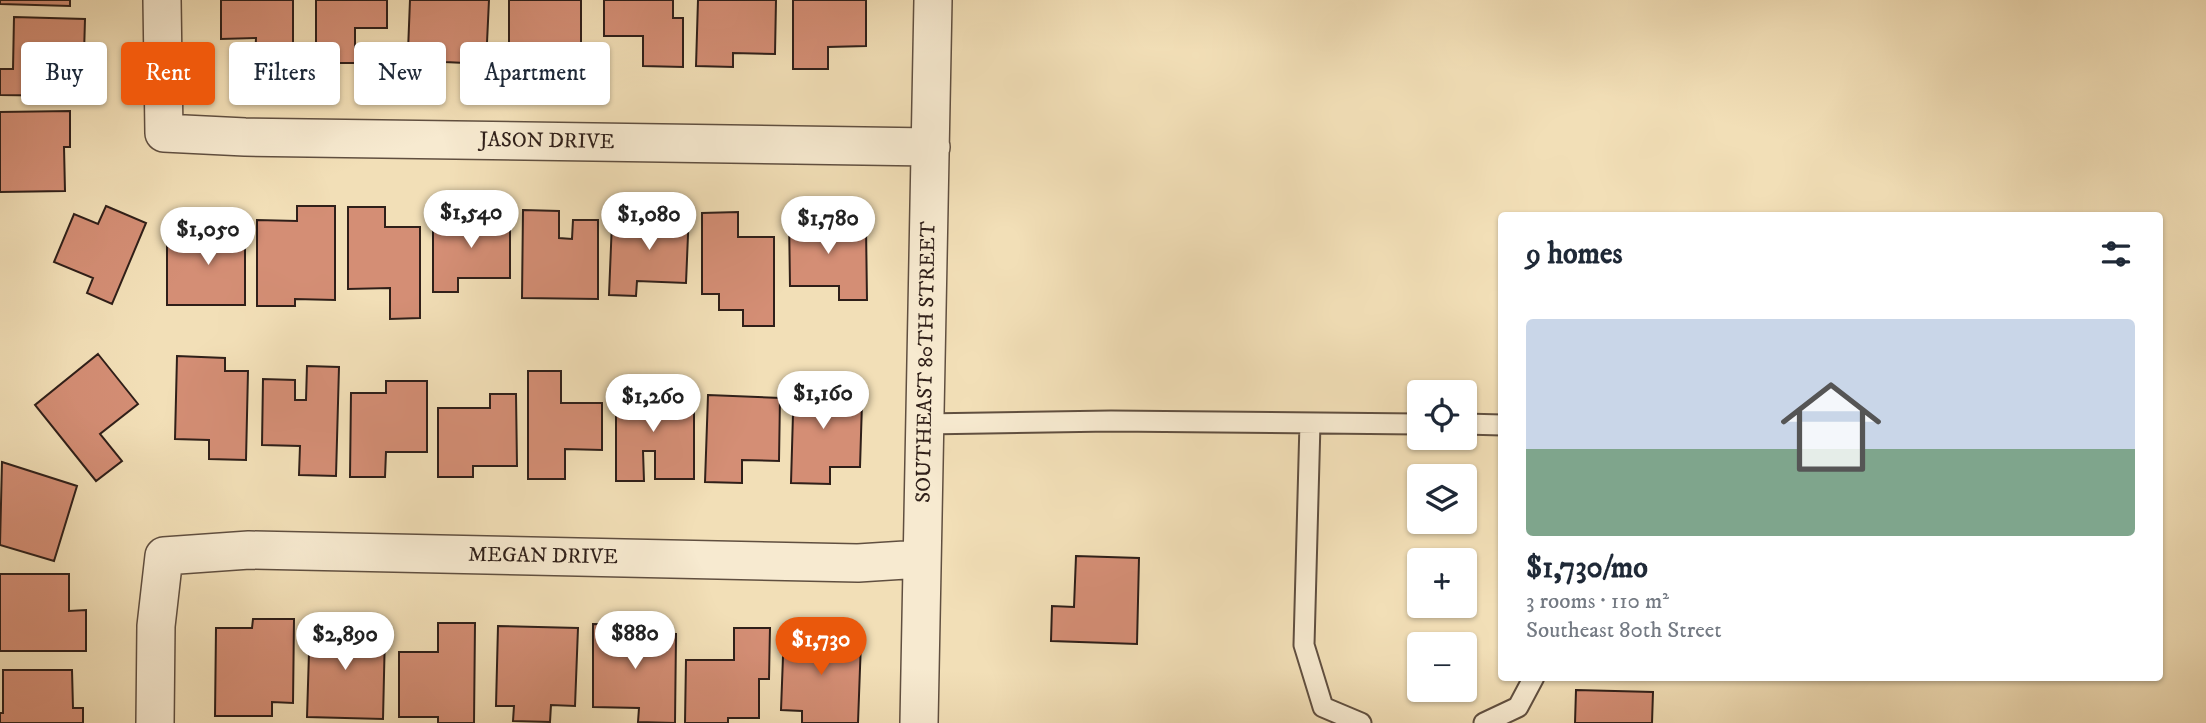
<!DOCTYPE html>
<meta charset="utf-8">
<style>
:root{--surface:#fff;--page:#f6f6f7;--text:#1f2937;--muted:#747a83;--line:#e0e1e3;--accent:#ea580c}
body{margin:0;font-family:"IM FELL DW Pica",serif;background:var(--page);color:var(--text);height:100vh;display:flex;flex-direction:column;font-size:26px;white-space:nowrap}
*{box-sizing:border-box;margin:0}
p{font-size:23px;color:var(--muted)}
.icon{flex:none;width:38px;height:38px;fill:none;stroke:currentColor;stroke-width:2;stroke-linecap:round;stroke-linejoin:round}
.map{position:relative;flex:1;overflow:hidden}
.details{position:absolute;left:1498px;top:212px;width:665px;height:469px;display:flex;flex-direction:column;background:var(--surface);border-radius:7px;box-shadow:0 2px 5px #0004}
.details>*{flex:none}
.top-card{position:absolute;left:21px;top:42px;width:665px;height:63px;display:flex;gap:14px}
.fabs{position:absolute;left:1407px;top:380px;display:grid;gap:14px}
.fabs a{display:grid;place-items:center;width:70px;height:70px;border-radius:7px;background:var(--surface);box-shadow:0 2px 5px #0004;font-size:35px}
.price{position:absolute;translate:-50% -60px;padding:0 16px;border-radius:24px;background:#fff;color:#222;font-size:23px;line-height:46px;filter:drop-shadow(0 2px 4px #0008)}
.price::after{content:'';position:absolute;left:50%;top:42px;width:21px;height:16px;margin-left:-10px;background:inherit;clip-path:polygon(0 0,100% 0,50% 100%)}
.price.on{background:var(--accent);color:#fff}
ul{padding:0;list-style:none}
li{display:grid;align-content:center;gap:14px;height:371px;padding:0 28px}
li+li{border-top:2px solid var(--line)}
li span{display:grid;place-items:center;height:217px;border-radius:7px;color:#555}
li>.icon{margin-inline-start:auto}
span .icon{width:126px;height:126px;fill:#fffc;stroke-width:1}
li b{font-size:30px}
h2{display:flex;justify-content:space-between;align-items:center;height:84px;padding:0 28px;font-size:30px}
.pill{padding:0 24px;border-radius:7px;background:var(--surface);box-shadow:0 2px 5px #0004;font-size:24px;line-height:63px}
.pill.on{background:var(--accent);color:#fff}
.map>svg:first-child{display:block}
</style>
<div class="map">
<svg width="2206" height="723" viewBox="0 0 2206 723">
<rect width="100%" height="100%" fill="#f2dfb7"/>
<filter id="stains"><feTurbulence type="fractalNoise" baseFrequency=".00286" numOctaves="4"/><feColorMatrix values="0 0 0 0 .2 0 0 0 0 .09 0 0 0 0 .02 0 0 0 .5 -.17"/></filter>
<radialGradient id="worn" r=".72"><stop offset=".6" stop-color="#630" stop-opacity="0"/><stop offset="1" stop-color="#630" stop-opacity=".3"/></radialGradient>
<!-- building -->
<path fill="#d48e75" stroke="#2f1f19" stroke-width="2" d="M 0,0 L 70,0 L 70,6 L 0,4 Z
M 221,0 L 293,0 L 293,61 L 255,61 L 256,38 L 221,39 Z
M 316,0 L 387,0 L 387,28 L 355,28 L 355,63 L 316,63 Z
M 410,0 L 489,0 L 486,64 L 445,62 L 445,53 L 408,51 Z
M 509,0 L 581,0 L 581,66 L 544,66 L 544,45 L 509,45 Z
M 604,0 L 673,0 L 673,18 L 683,18 L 683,67 L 643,66 L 643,36 L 604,36 Z
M 698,0 L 776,0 L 775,54 L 733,53 L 733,67 L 696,66 Z
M 793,0 L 866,0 L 866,46 L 828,47 L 828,69 L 793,69 Z
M 14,17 L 85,19 L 84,54 L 72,54 L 71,96 L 0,95 L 0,69 L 13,69 Z
M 70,111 L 70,147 L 64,147 L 65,191 L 0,192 L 0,112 Z
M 106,206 L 146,223 L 112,304 L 87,293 L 93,278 L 54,262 L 74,214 L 98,224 Z
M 297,206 L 335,206 L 335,300 L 295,299 L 295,306 L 257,306 L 257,220 L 297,221 Z
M 348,207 L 385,207 L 385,227 L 420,227 L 420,318 L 390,319 L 390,288 L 348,289 Z
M 476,210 L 510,210 L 510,278 L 458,278 L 458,292 L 433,292 L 433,222 L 476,221 Z
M 523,210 L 559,211 L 559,238 L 572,239 L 573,220 L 598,220 L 598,299 L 522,298 Z
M 652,210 L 689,211 L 686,283 L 637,281 L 636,296 L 609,295 L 612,222 L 651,224 Z
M 738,212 L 738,237 L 774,237 L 774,326 L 743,326 L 743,310 L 719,310 L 719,294 L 702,294 L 702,213 Z
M 789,215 L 826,215 L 827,227 L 866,226 L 867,300 L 839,300 L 839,286 L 790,286 Z
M 208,220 L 245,220 L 245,305 L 167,305 L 167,239 L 208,239 Z
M 98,354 L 138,404 L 100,434 L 122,461 L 96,481 L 35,405 Z
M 177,356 L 225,358 L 225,371 L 248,371 L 246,460 L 209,459 L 209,440 L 175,439 Z
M 307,366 L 339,367 L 336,476 L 299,475 L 300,446 L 262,445 L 263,379 L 295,380 L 295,400 L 306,400 Z
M 528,371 L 561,371 L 561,403 L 602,403 L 602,450 L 565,449 L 565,479 L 528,479 Z
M 794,379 L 841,381 L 840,402 L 862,403 L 860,467 L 830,467 L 830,484 L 791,483 Z
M 643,380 L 643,399 L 694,399 L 694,479 L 655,479 L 655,451 L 643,451 L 644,481 L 616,481 L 616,381 Z
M 386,381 L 427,381 L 427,452 L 386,452 L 385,477 L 350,477 L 351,393 L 386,393 Z
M 490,394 L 516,394 L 517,466 L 473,466 L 473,477 L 438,477 L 438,408 L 490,408 Z
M 708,395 L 780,398 L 779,461 L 742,460 L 742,483 L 705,482 Z
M 2,462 L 77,486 L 54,561 L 0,545 Z
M 1076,556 L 1139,558 L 1137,644 L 1051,641 L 1052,606 L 1074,607 Z
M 0,574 L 69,574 L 69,611 L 86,610 L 86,651 L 0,651 Z
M 253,619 L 294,619 L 293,703 L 272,702 L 272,716 L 215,716 L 216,628 L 252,628 Z
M 310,620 L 350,621 L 350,631 L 385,632 L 383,719 L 307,717 Z
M 438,623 L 475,623 L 474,723 L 438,723 L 438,717 L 399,717 L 399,652 L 438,652 Z
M 593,624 L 639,625 L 639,633 L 676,634 L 675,723 L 638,722 L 639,708 L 593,707 Z
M 498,626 L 578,628 L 575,706 L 551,705 L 550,722 L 513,721 L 514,706 L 496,706 Z
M 734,628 L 770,628 L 769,679 L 759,679 L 759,718 L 728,718 L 728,723 L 685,723 L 686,660 L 734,660 Z
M 784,630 L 825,631 L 824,640 L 861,641 L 858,723 L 802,723 L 802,711 L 781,710 Z
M 3,670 L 72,670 L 73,708 L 83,708 L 83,723 L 0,723 L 0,713 L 3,713 Z
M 1576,690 L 1653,692 L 1652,723 L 1575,723 Z"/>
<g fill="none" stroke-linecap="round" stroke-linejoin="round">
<!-- service casing -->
<g stroke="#604f40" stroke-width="23">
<path id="service" d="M 1310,423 L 1304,645 L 1323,707 L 1361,723
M 924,424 L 1111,421 L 1419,424
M 1465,424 L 1502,425
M 1484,723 L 1518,707 L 1534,677"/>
</g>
<!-- minor casing -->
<g stroke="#604f40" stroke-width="40">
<path id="minor" d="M 162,0 L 164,133 L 245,137 L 931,147
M 155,723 L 156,626 L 164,556 L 249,550 L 858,563 L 921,559
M 919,723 L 933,0"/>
</g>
<!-- service -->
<use href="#service" stroke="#f7ead0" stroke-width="19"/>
<!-- minor -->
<use href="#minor" stroke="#f7ead0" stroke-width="37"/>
</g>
<g text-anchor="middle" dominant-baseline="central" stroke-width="5" stroke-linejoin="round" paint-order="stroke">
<!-- street labels -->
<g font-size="21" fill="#2f1f19" stroke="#f7ead0">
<text transform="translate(547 141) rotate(1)">JASON DRIVE</text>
<text transform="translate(926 362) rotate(-89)">SOUTHEAST 80TH STREET</text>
<text transform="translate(543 556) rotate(1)">MEGAN DRIVE</text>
</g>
</g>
<rect width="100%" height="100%" filter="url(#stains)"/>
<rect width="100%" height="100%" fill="url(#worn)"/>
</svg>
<div class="fabs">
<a><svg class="icon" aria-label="locate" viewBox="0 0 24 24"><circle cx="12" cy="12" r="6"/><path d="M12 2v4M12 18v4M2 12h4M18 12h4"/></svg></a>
<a><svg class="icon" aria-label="layers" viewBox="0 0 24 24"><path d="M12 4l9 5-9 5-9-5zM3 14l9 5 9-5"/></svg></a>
<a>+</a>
<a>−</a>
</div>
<b class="price" style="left:471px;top:250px">$1,540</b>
<b class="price" style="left:649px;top:252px">$1,080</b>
<b class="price" style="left:828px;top:256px">$1,780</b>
<b class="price" style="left:208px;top:267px">$1,050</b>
<b class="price" style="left:823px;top:431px">$1,160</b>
<b class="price" style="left:653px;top:434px">$1,260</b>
<b class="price" style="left:635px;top:671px">$880</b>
<b class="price" style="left:345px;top:672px">$2,890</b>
<b class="price on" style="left:821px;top:677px">$1,730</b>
<div class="top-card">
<a class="pill">Buy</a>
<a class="pill on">Rent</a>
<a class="pill">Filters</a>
<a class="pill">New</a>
<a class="pill">Apartment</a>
</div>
<section class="details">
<h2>9 homes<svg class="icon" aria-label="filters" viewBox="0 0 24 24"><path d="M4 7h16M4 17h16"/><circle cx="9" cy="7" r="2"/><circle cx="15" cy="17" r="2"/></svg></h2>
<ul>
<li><span style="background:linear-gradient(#c9d6e8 60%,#7fa58c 0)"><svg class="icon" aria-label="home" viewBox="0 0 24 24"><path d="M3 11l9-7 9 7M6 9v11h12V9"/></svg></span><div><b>$1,730/mo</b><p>3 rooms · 110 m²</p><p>Southeast 80th Street</p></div></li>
</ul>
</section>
</div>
